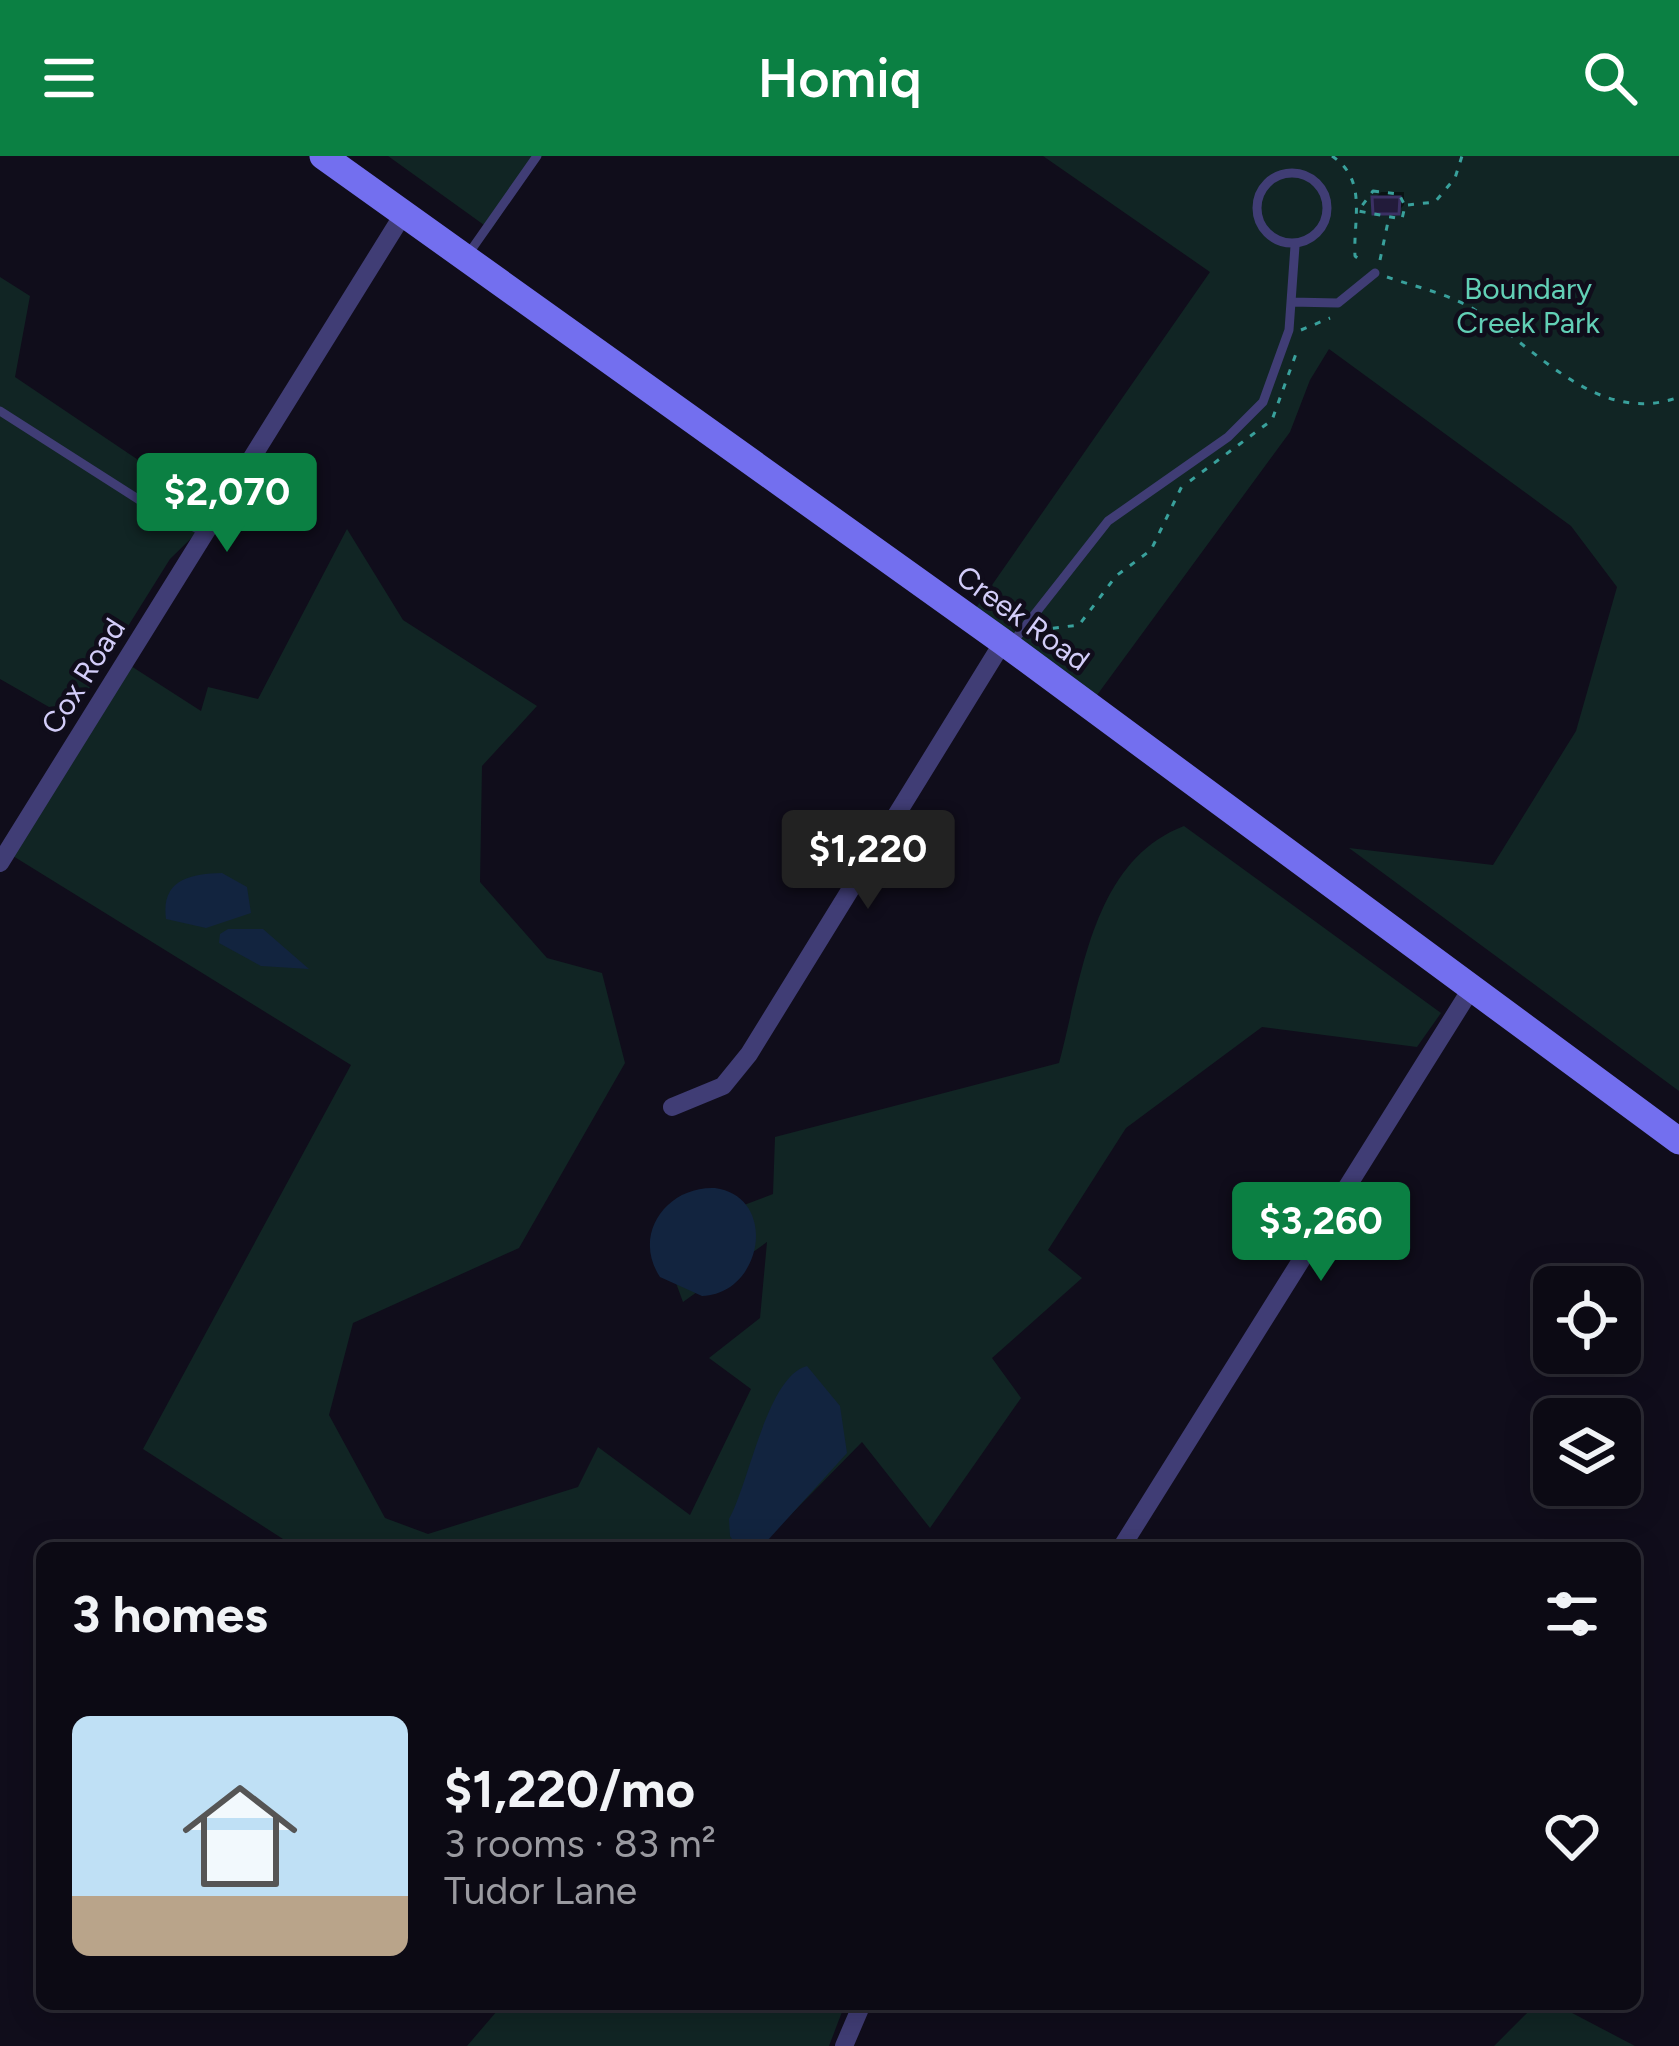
<!DOCTYPE html>
<meta charset="utf-8">
<style>
:root{--surface:#0c0a14;--page:#15131d;--text:#f1f3f6;--muted:#9a9aa0;--line:#2c2b34;--accent:#0b8043}
body{margin:0;font-family:Figtree,sans-serif;background:var(--page);color:var(--text);height:100vh;display:flex;flex-direction:column;font-size:45px;white-space:nowrap}
*{box-sizing:border-box;margin:0}
p{font-size:39px;color:var(--muted)}
.icon{flex:none;width:66px;height:66px;fill:none;stroke:currentColor;stroke-width:2;stroke-linecap:round;stroke-linejoin:round}
.map{position:relative;flex:1;overflow:hidden}
.panel{position:absolute;left:36px;top:1386px;width:1605px;height:468px;display:flex;flex-direction:column;background:var(--surface);border-radius:18px;box-shadow:0 6px 30px #0003,0 0 0 3px var(--line)}
.panel>*{flex:none}
.controls{position:absolute;left:1533px;top:1110px;display:grid;gap:24px}
.controls a{display:grid;place-items:center;width:108px;height:108px;border-radius:18px;background:var(--surface);box-shadow:0 6px 30px #0003,0 0 0 3px var(--line);font-size:60px}
.price{position:absolute;translate:-50% -102px;padding:0 27px;border-radius:12px;background:var(--accent);color:#fff;font-size:39px;line-height:78px;filter:drop-shadow(0 3px 6px #0008)}
.price::after{content:'';position:absolute;left:50%;top:72px;width:36px;height:27px;margin-left:-18px;background:inherit;clip-path:polygon(0 0,100% 0,50% 100%)}
.price.active{background:#222;color:#fff}
ul{padding:0;list-style:none}
li{display:flex;align-items:center;gap:36px;height:300px;padding:0 36px}
li span{display:grid;place-items:center;flex:none;width:336px;height:240px;border-radius:18px;color:#555}
li>.icon{margin-inline-start:auto}
span .icon{width:144px;height:144px;fill:#fffc;stroke-width:1}
li b{font-size:51px}
h2{display:flex;justify-content:space-between;align-items:center;height:144px;padding:0 36px;font-size:51px}
header{display:flex;justify-content:space-between;align-items:center;height:156px;padding:0 36px;background:var(--accent);color:#fff;font-size:54px;font-weight:600}
.map>svg:first-child{display:block}
</style>
<header><svg class="icon" aria-label="menu" viewBox="0 0 24 24"><path d="M4 6h16M4 12h16M4 18h16"/></svg>Homiq<svg class="icon" aria-label="search" viewBox="0 0 24 24"><circle cx="10" cy="10" r="6"/><path d="M15 15l6 6"/></svg></header>
<div class="map">
<svg width="1679" height="1890" viewBox="0 0 1679 1890">
<rect width="100%" height="100%" fill="#100d1b"/>
<!-- green -->
<path fill="#112524" d="M 388,0 L 539,0 L 491,74 Z
M 1043,0 L 1679,0 L 1679,935 L 1349,692 L 1493,709 L 1576,575 L 1617,431 L 1571,370 L 1329,193 L 1310,224 L 1290,276 L 1089,550 L 969,462 L 1210,116 Z
M 0,121 L 30,140 L 15,221 L 217,357 L 170,403 L 70,563 L 0,523 Z
M 347,373 L 403,464 L 537,550 L 482,610 L 480,726 L 547,802 L 602,817 L 625,907 L 519,1092 L 353,1167 L 329,1259 L 385,1362 L 428,1378 L 578,1331 L 598,1291 L 690,1359 L 751,1233 L 709,1202 L 760,1162 L 767,1086 L 683,1146 L 659,1081 L 773,1038 L 775,981 L 1059,907 C 1082,822 1092,705 1184,670 L 1441,857 L 1417,891 L 1262,871 L 1126,972 L 1048,1094 L 1082,1122 L 992,1202 L 1021,1242 L 930,1372 L 862,1286 L 758,1392 L 297,1392 L 143,1293 L 351,909 L 13,700 L 131,510 L 201,555 L 208,531 L 258,543 Z
M 503,1848 L 845,1848 L 829,1890 L 467,1890 Z
M 1536,1848 L 1555,1848 L 1635,1890 L 1494,1890 Z"/>
<!-- water -->
<path fill="#12243f" d="M 222,717 L 247,731 L 251,757 L 206,772 L 166,763 C 161,724 189,718 222,717 Z
M 228,773 L 263,773 L 309,813 L 261,810 L 219,787 L 220,778 Z
M 715,1032 C 779,1041 763,1138 702,1140 L 660,1121 C 632,1079 666,1030 715,1032 Z
M 807,1210 L 840,1250 L 847,1297 L 768,1384 L 738,1392 L 730,1380 L 729,1363 C 749,1328 767,1220 807,1210 Z"/>
<!-- shadow -->
<path fill="#0007" d="M 1381,36 L 1404,36 L 1404,49 L 1398,55 L 1375,42 Z"/>
<!-- building -->
<path fill="#221b3a" stroke="#3b3064" stroke-width="3" d="M 1372,41 L 1400,41 L 1399,58 L 1373,58 Z"/>
<g fill="none" stroke-linecap="round" stroke-linejoin="round">
<!-- path -->
<path stroke="#39a19c" stroke-width="3" stroke-dasharray="6 9" stroke-linecap="butt" d="M 1332,0 C 1368,24 1353,63 1355,100 L 1364,107
M 1373,35 L 1399,38 L 1405,50 L 1402,63 L 1358,55 Z
M 1408,49 L 1435,46 L 1455,22 L 1462,0
M 1380,104 L 1389,61
M 1387,121 C 1416,131 1449,138 1475,154 C 1538,193 1598,271 1679,241
M 1301,174 L 1330,162
M 1190,325 L 1272,264 L 1297,195
M 1038,474 L 1079,469 L 1116,420 L 1151,394 L 1182,330"/>
<!-- service -->
<path stroke="#403d75" stroke-width="9" d="M1257 52a35 35 0 1 1 70 0a35 35 0 1 1-70 0Z
M 469,97 L 537,0
M 1291,146 L 1338,147 L 1375,117
M 0,255 L 141,345 L 204,376
M 1012,487 L 1108,365 L 1228,281 L 1263,246 L 1289,174 L 1295,90"/>
<!-- minor -->
<path stroke="#403d75" stroke-width="18" d="M 0,707 L 404,57
M 672,951 L 723,930 L 749,898 L 1003,486
M 1121,1392 L 1471,833
M 844,1890 L 862,1848"/>
<!-- secondary -->
<path stroke="#736fef" stroke-width="27" d="M 323,0 L 1003,486 L 1679,985"/>
</g>
<g text-anchor="middle" dominant-baseline="central" stroke-width="9" stroke-linejoin="round" paint-order="stroke">
<!-- park labels -->
<g font-size="30" fill="#62d0b6" stroke="#100d1b">
<text x="1528" y="132">Boundary<tspan x="1528" dy="34">Creek Park</tspan></text>
</g>
<!-- street labels -->
<g font-size="30" fill="#d3cdf9" stroke="#100d1b">
<text transform="translate(1023 462) rotate(36)">Creek Road</text>
<text transform="translate(83 520) rotate(-58)">Cox Road</text>
</g>
</g>
</svg>
<div class="controls">
<a><svg class="icon" aria-label="locate" viewBox="0 0 24 24"><circle cx="12" cy="12" r="6"/><path d="M12 2v4M12 18v4M2 12h4M18 12h4"/></svg></a>
<a><svg class="icon" aria-label="layers" viewBox="0 0 24 24"><path d="M12 4l9 5-9 5-9-5zM3 14l9 5 9-5"/></svg></a>
</div>
<b class="price" style="left:227px;top:399px">$2,070</b>
<b class="price active" style="left:868px;top:756px">$1,220</b>
<b class="price" style="left:1321px;top:1128px">$3,260</b>
<section class="panel">
<h2>3 homes<svg class="icon" aria-label="filters" viewBox="0 0 24 24"><path d="M4 7h16M4 17h16"/><circle cx="9" cy="7" r="2"/><circle cx="15" cy="17" r="2"/></svg></h2>
<ul>
<li><span style="background:linear-gradient(#bfe0f5 75%,#b9a48a 0)"><svg class="icon" aria-label="home" viewBox="0 0 24 24"><path d="M3 11l9-7 9 7M6 9v11h12V9"/></svg></span><div><b>$1,220/mo</b><p>3 rooms · 83 m²</p><p>Tudor Lane</p></div><svg class="icon" aria-label="heart" viewBox="0 0 24 24"><path d="M12 20l-8-8c-3-5 5-10 8-4 3-6 11-1 8 4z"/></svg></li>
</ul>
</section>
</div>
